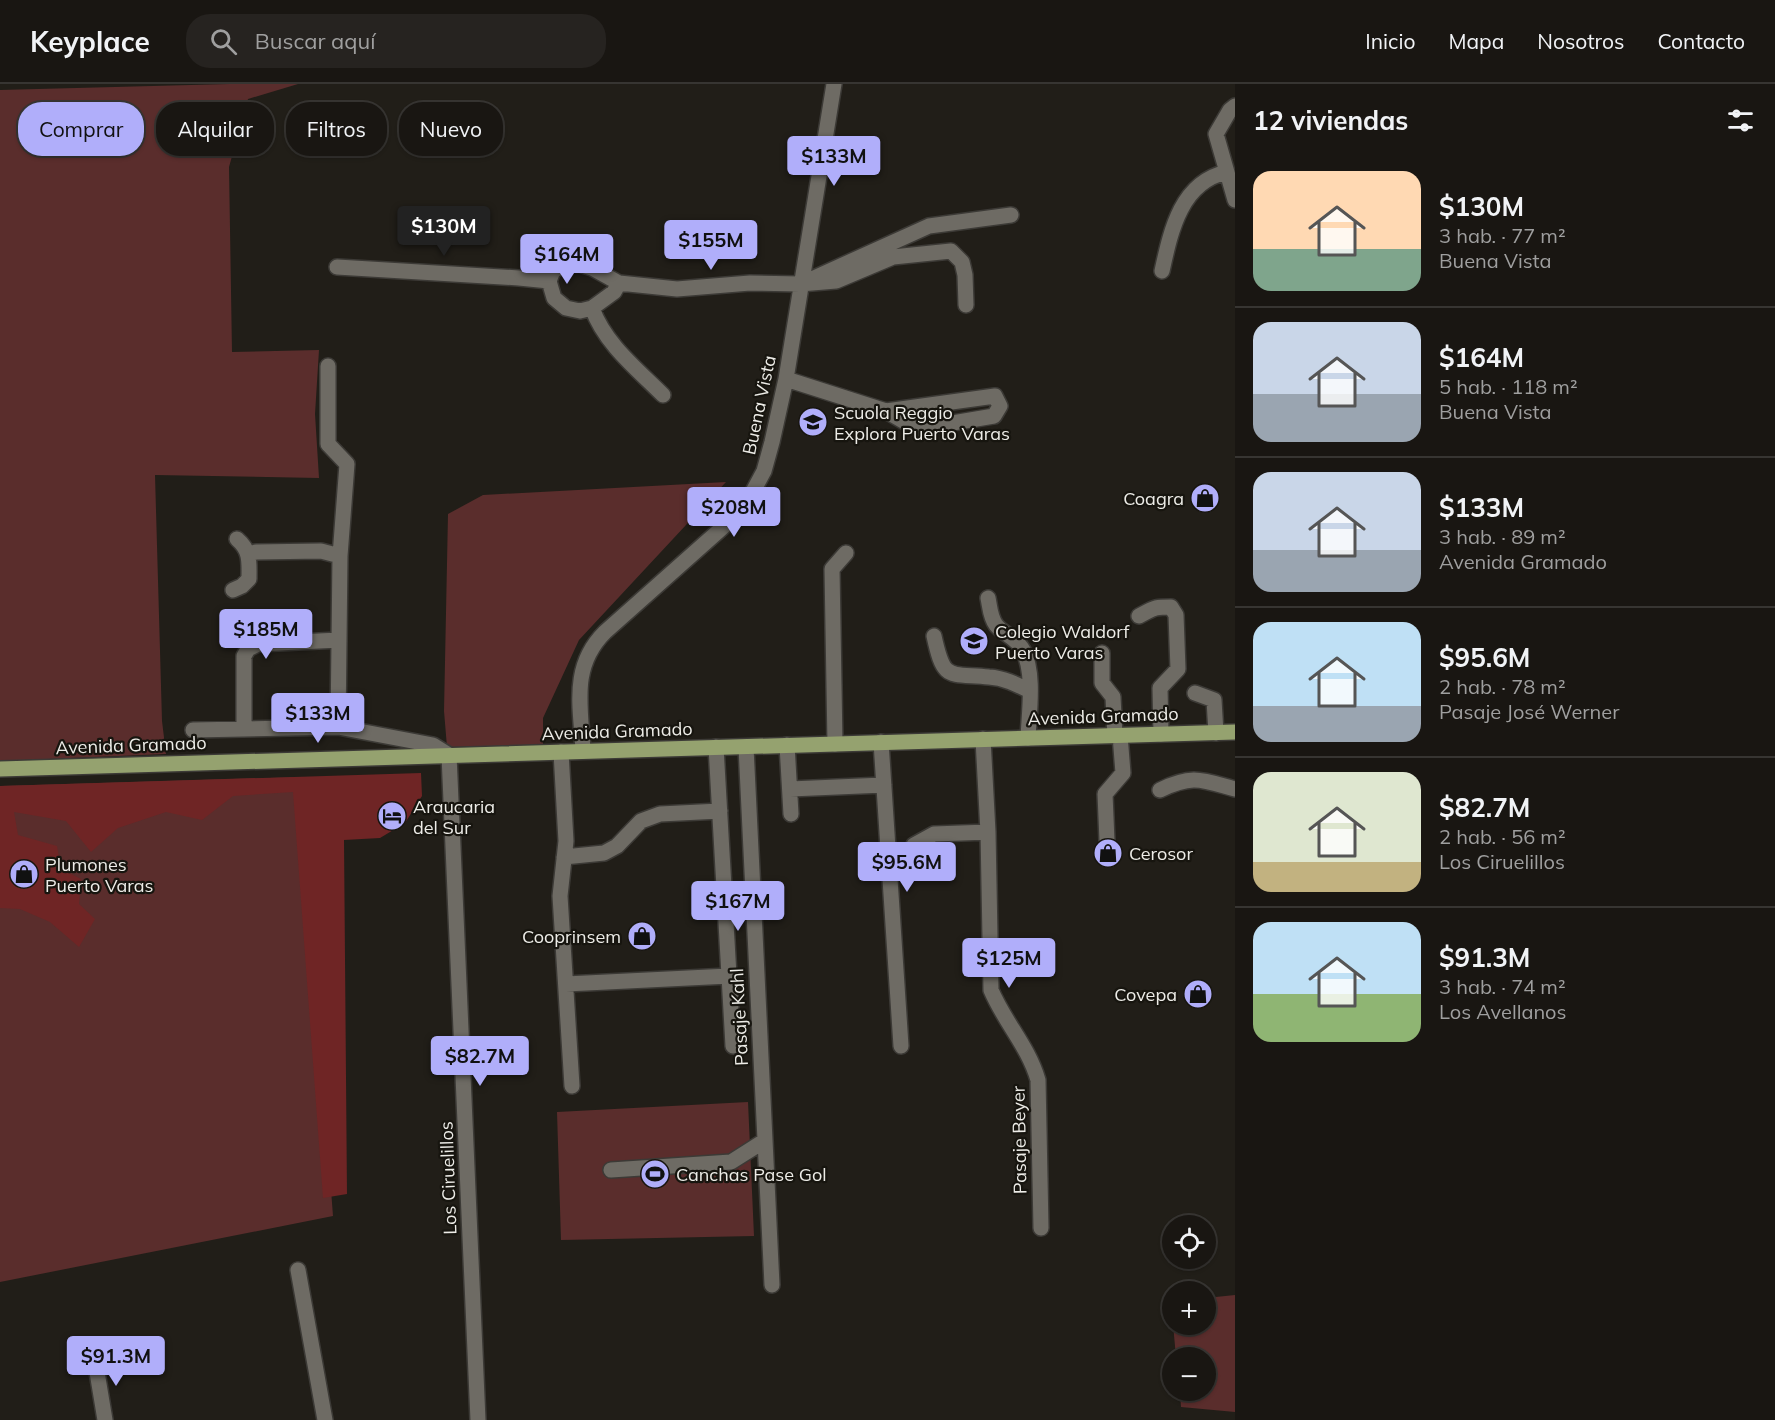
<!DOCTYPE html>
<html lang="es">
<meta charset="utf-8">
<style>
:root{--surface:#191612;--page:#262320;--text:#f1f3f6;--muted:#9f9f9f;--line:#373532;--accent:#b0aefa}
body{margin:0;font-family:Mulish,sans-serif;background:var(--page);color:var(--text);height:100vh;display:flex;flex-direction:column;font-size:22px;white-space:nowrap}
*{box-sizing:border-box;margin:0}
p{font-size:20px;color:var(--muted)}
.icon{flex:none;width:33px;height:33px;fill:none;stroke:currentColor;stroke-width:2;stroke-linecap:round;stroke-linejoin:round}
.map{position:relative;flex:1;overflow:hidden}
.side{display:flex;flex-direction:column;background:var(--surface);width:540px}
.side>*{flex:none}
.guide{position:absolute;left:18px;top:18px;width:570px;height:54px;display:flex;gap:12px}
.tools{position:absolute;left:1162px;top:1131px;display:grid;gap:12px}
.tools a{display:grid;place-items:center;width:54px;height:54px;border-radius:50%;background:var(--surface);box-shadow:0 2px 4px #0004,0 0 0 2px var(--line);font-size:30px}
.price{position:absolute;translate:-50% -51px;padding:0 14px;border-radius:6px;background:var(--accent);color:#111;font-size:20px;line-height:39px;filter:drop-shadow(0 2px 3px #0008)}
.price::after{content:'';position:absolute;left:50%;top:36px;width:18px;height:14px;margin-left:-9px;background:inherit;clip-path:polygon(0 0,100% 0,50% 100%)}
.price.current{background:#222;color:#fff}
ul{padding:0;list-style:none}
li{display:flex;align-items:center;gap:18px;height:150px;padding:0 18px}
li+li{border-top:2px solid var(--line)}
li span{display:grid;place-items:center;flex:none;width:168px;height:120px;border-radius:18px;color:#555}
li>.icon{margin-inline-start:auto}
span .icon{width:72px;height:72px;fill:#fffc;stroke-width:1}
li b{font-size:26px}
h2{display:flex;justify-content:space-between;align-items:center;height:72px;padding:0 18px;font-size:26px}
.tag{padding:0 21px;border-radius:24px;background:var(--surface);box-shadow:0 2px 4px #0004,0 0 0 2px var(--line);font-size:21px;line-height:54px}
.tag.current{background:var(--accent);color:#111}
header{display:flex;align-items:center;gap:36px;box-sizing:border-box;height:84px;padding:0 30px;background:var(--surface);border-bottom:2px solid var(--line)}
header strong{font-size:28px}
nav{display:flex;gap:33px;margin-inline-start:auto;font-size:21px}
.search{width:420px;height:54px;background:var(--page);display:flex;align-items:center;gap:15px;box-sizing:border-box;padding:0 21px;border-radius:24px;color:var(--muted);font-size:22px}
main{display:flex;flex:1;min-height:0}
.map>svg:first-child{display:block}
</style>
<header>
<strong>Keyplace</strong>
<div class="search"><svg class="icon" aria-label="search" viewBox="0 0 24 24"><circle cx="10" cy="10" r="6"/><path d="M15 15l6 6"/></svg>Buscar aquí</div>
<nav><a>Inicio</a><a>Mapa</a><a>Nosotros</a><a>Contacto</a></nav>
</header>
<main>
<div class="map">
<svg width="1235" height="1336" viewBox="0 0 1235 1336">
<rect width="100%" height="100%" fill="#211e18"/>
<!-- green -->
<path fill="#5a2d2c" d="M 229,0 L 298,0 L 248,15 L 229,83 L 232,268 L 319,266 L 315,330 L 319,394 L 155,391 L 162,637 L 166,670 L 0,677 L 0,6 Z
M 726,398 L 579,556 L 543,634 L 543,661 L 447,663 L 444,627 L 448,430 L 483,411 Z
M 300,693 L 333,1132 L 0,1198 L 0,702 Z
M 748,1018 L 754,1152 L 561,1156 L 557,1028 Z
M 1235,1211 L 1235,1328 L 1181,1323 L 1180,1307 L 1206,1306 L 1206,1274 L 1176,1273 L 1171,1218 L 1173,1217 L 1173,1240 L 1206,1240 L 1206,1214 Z"/>
<!-- forest -->
<path fill="#6f2525" d="M 421,689 L 422,712 L 405,739 L 380,754 L 344,756 L 347,1110 L 323,1114 L 293,708 L 233,712 L 202,736 L 166,728 L 118,744 L 91,768 L 66,737 L 14,728 L 18,751 L 57,762 L 61,785 L 81,795 L 79,820 L 95,835 L 79,863 L 50,838 L 20,825 L 0,824 L 0,702 Z"/>
<g fill="none" stroke-linecap="round" stroke-linejoin="round">
<!-- minor casing -->
<g stroke="#3c3a36" stroke-width="18">
<path id="minor" d="M 1235,22 L 1230,26 L 1216,50 L 1235,116
M 337,183 L 519,194 L 549,197
M 1162,187 C 1171,146 1181,98 1227,88
M 814,194 L 929,142 L 1011,131
M 619,199 L 614,208 L 592,224 L 580,227 L 566,224 L 554,214 L 549,197 L 553,187 L 563,181 L 579,180 L 592,184 L 619,199 L 677,205 L 750,199 L 800,200 L 836,197 L 893,173 L 951,167 L 962,178 L 965,191 L 966,221
M 592,224 C 605,260 637,285 663,311
M 328,282 L 328,360 L 347,380 L 340,472
M 786,295 L 886,327 L 917,345 L 994,332 L 1000,322 L 995,312 L 886,327
M 249,470 L 256,468 L 321,467 L 340,472 L 338,643
M 233,506 L 242,502 L 249,495 C 249,478 251,467 237,455
M 988,514 C 990,523 990,533 996,541 C 1003,550 1017,554 1023,566 C 1035,589 1029,629 1028,654
M 1139,532 C 1155,524 1152,523 1171,523 L 1176,531 L 1178,585 L 1160,604 L 1161,650
M 934,552 C 944,598 948,589 989,593 C 1004,594 1016,600 1030,607
M 1102,569 L 1102,599 L 1113,613 L 1115,652
M 1195,609 L 1214,616 L 1216,649
M 244,645 L 244,572 L 248,565 L 258,560 L 339,556
M 193,646 L 338,643 L 433,661 L 449,671 L 478,1336
M 983,655 L 988,748 L 991,906 C 1005,939 1028,962 1038,996 L 1041,1144
M 881,658 L 901,962
M 835,660 L 832,485 L 846,469
M 787,661 L 791,730
M 716,663 L 733,962
M 746,663 L 772,1201
M 583,667 C 581,623 570,583 605,548 L 731,436 L 750,413 L 764,387 L 772,358 L 786,295 L 834,0
M 561,668 L 566,757 L 560,812 L 572,1002
M 790,705 L 884,701
M 1160,706 C 1193,690 1202,696 1235,705
M 1107,757 L 1105,710 L 1123,689 L 1120,651
M 564,773 L 604,769 L 617,762 L 641,737 L 660,730 L 720,727
M 914,778 L 914,761 L 934,750 L 988,748
M 566,900 L 729,892
M 611,1086 L 731,1078 L 764,1057
M 298,1186 L 325,1336
M 95,1276 L 105,1336"/>
</g>
<!-- major casing -->
<g stroke="#3c3a36" stroke-width="18">
<path id="major" d="M 0,685 L 1235,648"/>
</g>
<!-- minor -->
<use href="#minor" stroke="#6e6b64" stroke-width="15"/>
<!-- major -->
<use href="#major" stroke="#95a26f" stroke-width="15"/>
</g>
<!-- icons -->
<defs>
<g id="school-disc" transform="scale(1.5)"><circle r="9.5" fill="#b0aefa" stroke="#17150f"/><path d="M0-5L7-2L0 1L-7-2ZM-4 1L0 2.5L4 1V4Q0 6-4 4Z" fill="#111"/></g>
<g id="shop-disc" transform="scale(1.5)"><circle r="9.5" fill="#b0aefa" stroke="#17150f"/><path d="M-5-2.5h2.3a2.7 3.5 0 0 1 5.4 0H5L5.5 6h-11ZM-1.5-2.5h3a1.5 2.3 0 0 0-3 0Z" fill="#111"/></g>
<g id="hotel-disc" transform="scale(1.5)"><circle r="9.5" fill="#b0aefa" stroke="#17150f"/><path d="M-6-4.5h1.5V1H6V5H4.5V3h-9V5H-6ZM-4 0a1.8 1.8 0 1 1 3.6 0ZM.5 0V-2.5h3Q6-2.5 6 0Z" fill="#111"/></g>
<g id="stadium-disc" transform="scale(1.5)"><circle r="9.5" fill="#b0aefa" stroke="#17150f"/><path d="M0-5a6.5 5 0 1 0 0 10a6.5 5 0 1 0 0-10ZM-3.5-1.8h7v3.6h-7Z" fill="#111"/></g>
</defs>
<g fill-rule="evenodd">
<use href="#school-disc" x="813" y="338"/>
<use href="#shop-disc" x="1205" y="414"/>
<use href="#school-disc" x="974" y="557"/>
<use href="#hotel-disc" x="392" y="732"/>
<use href="#shop-disc" x="1108" y="769"/>
<use href="#shop-disc" x="24" y="790"/>
<use href="#shop-disc" x="642" y="852"/>
<use href="#shop-disc" x="1198" y="910"/>
<use href="#stadium-disc" x="655" y="1090"/>
</g>
<g text-anchor="middle" dominant-baseline="central" stroke-width="4.5" stroke-linejoin="round" paint-order="stroke">
<!-- street labels -->
<g font-size="18" fill="#edece7" stroke="#17150f">
<text transform="translate(759 321) rotate(-78)">Buena Vista</text>
<text transform="translate(1103 632) rotate(-2)">Avenida Gramado</text>
<text transform="translate(617 647) rotate(-2)">Avenida Gramado</text>
<text transform="translate(131 661) rotate(-2)">Avenida Gramado</text>
<text transform="translate(739 933) rotate(-93)">Pasaje Kahl</text>
<text transform="translate(1019 1056) rotate(-91)">Pasaje Beyer</text>
<text transform="translate(448 1094) rotate(-92)">Los Ciruelillos</text>
</g>
<!-- poi labels -->
<g font-size="18" fill="#edece7" stroke="#17150f" text-anchor="start">
<text x="834" y="328">Scuola Reggio<tspan x="834" dy="21">Explora Puerto Varas</tspan></text>
<text x="1184" y="414" text-anchor="end">Coagra</text>
<text x="995" y="547">Colegio Waldorf<tspan x="995" dy="21">Puerto Varas</tspan></text>
<text x="413" y="722">Araucaria<tspan x="413" dy="21">del Sur</tspan></text>
<text x="1129" y="769">Cerosor</text>
<text x="45" y="780">Plumones<tspan x="45" dy="21">Puerto Varas</tspan></text>
<text x="621" y="852" text-anchor="end">Cooprinsem</text>
<text x="1177" y="910" text-anchor="end">Covepa</text>
<text x="676" y="1090">Canchas Pase Gol</text>
</g>
</g>
</svg>
<div class="tools">
<a><svg class="icon" aria-label="locate" viewBox="0 0 24 24"><circle cx="12" cy="12" r="6"/><path d="M12 2v4M12 18v4M2 12h4M18 12h4"/></svg></a>
<a>+</a>
<a>−</a>
</div>
<b class="price" style="left:834px;top:103px">$133M</b>
<b class="price current" style="left:444px;top:173px">$130M</b>
<b class="price" style="left:711px;top:187px">$155M</b>
<b class="price" style="left:567px;top:201px">$164M</b>
<b class="price" style="left:734px;top:454px">$208M</b>
<b class="price" style="left:266px;top:576px">$185M</b>
<b class="price" style="left:318px;top:660px">$133M</b>
<b class="price" style="left:907px;top:809px">$95.6M</b>
<b class="price" style="left:738px;top:848px">$167M</b>
<b class="price" style="left:1009px;top:905px">$125M</b>
<b class="price" style="left:480px;top:1003px">$82.7M</b>
<b class="price" style="left:116px;top:1303px">$91.3M</b>
<div class="guide">
<a class="tag current">Comprar</a>
<a class="tag">Alquilar</a>
<a class="tag">Filtros</a>
<a class="tag">Nuevo</a>
</div>
</div>
<section class="side">
<h2>12 viviendas<svg class="icon" aria-label="filters" viewBox="0 0 24 24"><path d="M4 7h16M4 17h16"/><circle cx="9" cy="7" r="2"/><circle cx="15" cy="17" r="2"/></svg></h2>
<ul>
<li><span style="background:linear-gradient(#ffd9b3 65%,#7fa58c 0)"><svg class="icon" aria-label="home" viewBox="0 0 24 24"><path d="M3 11l9-7 9 7M6 9v11h12V9"/></svg></span><div><b>$130M</b><p>3 hab. · 77 m²</p><p>Buena Vista</p></div></li>
<li><span style="background:linear-gradient(#c9d6e8 60%,#9aa5b1 0)"><svg class="icon" aria-label="home" viewBox="0 0 24 24"><path d="M3 11l9-7 9 7M6 9v11h12V9"/></svg></span><div><b>$164M</b><p>5 hab. · 118 m²</p><p>Buena Vista</p></div></li>
<li><span style="background:linear-gradient(#c9d6e8 65%,#9aa5b1 0)"><svg class="icon" aria-label="home" viewBox="0 0 24 24"><path d="M3 11l9-7 9 7M6 9v11h12V9"/></svg></span><div><b>$133M</b><p>3 hab. · 89 m²</p><p>Avenida Gramado</p></div></li>
<li><span style="background:linear-gradient(#bfe0f5 70%,#9aa5b1 0)"><svg class="icon" aria-label="home" viewBox="0 0 24 24"><path d="M3 11l9-7 9 7M6 9v11h12V9"/></svg></span><div><b>$95.6M</b><p>2 hab. · 78 m²</p><p>Pasaje José Werner</p></div></li>
<li><span style="background:linear-gradient(#dfe7d0 75%,#c2b280 0)"><svg class="icon" aria-label="home" viewBox="0 0 24 24"><path d="M3 11l9-7 9 7M6 9v11h12V9"/></svg></span><div><b>$82.7M</b><p>2 hab. · 56 m²</p><p>Los Ciruelillos</p></div></li>
<li><span style="background:linear-gradient(#bfe0f5 60%,#8fb573 0)"><svg class="icon" aria-label="home" viewBox="0 0 24 24"><path d="M3 11l9-7 9 7M6 9v11h12V9"/></svg></span><div><b>$91.3M</b><p>3 hab. · 74 m²</p><p>Los Avellanos</p></div></li>
</ul>
</section>
</main>
